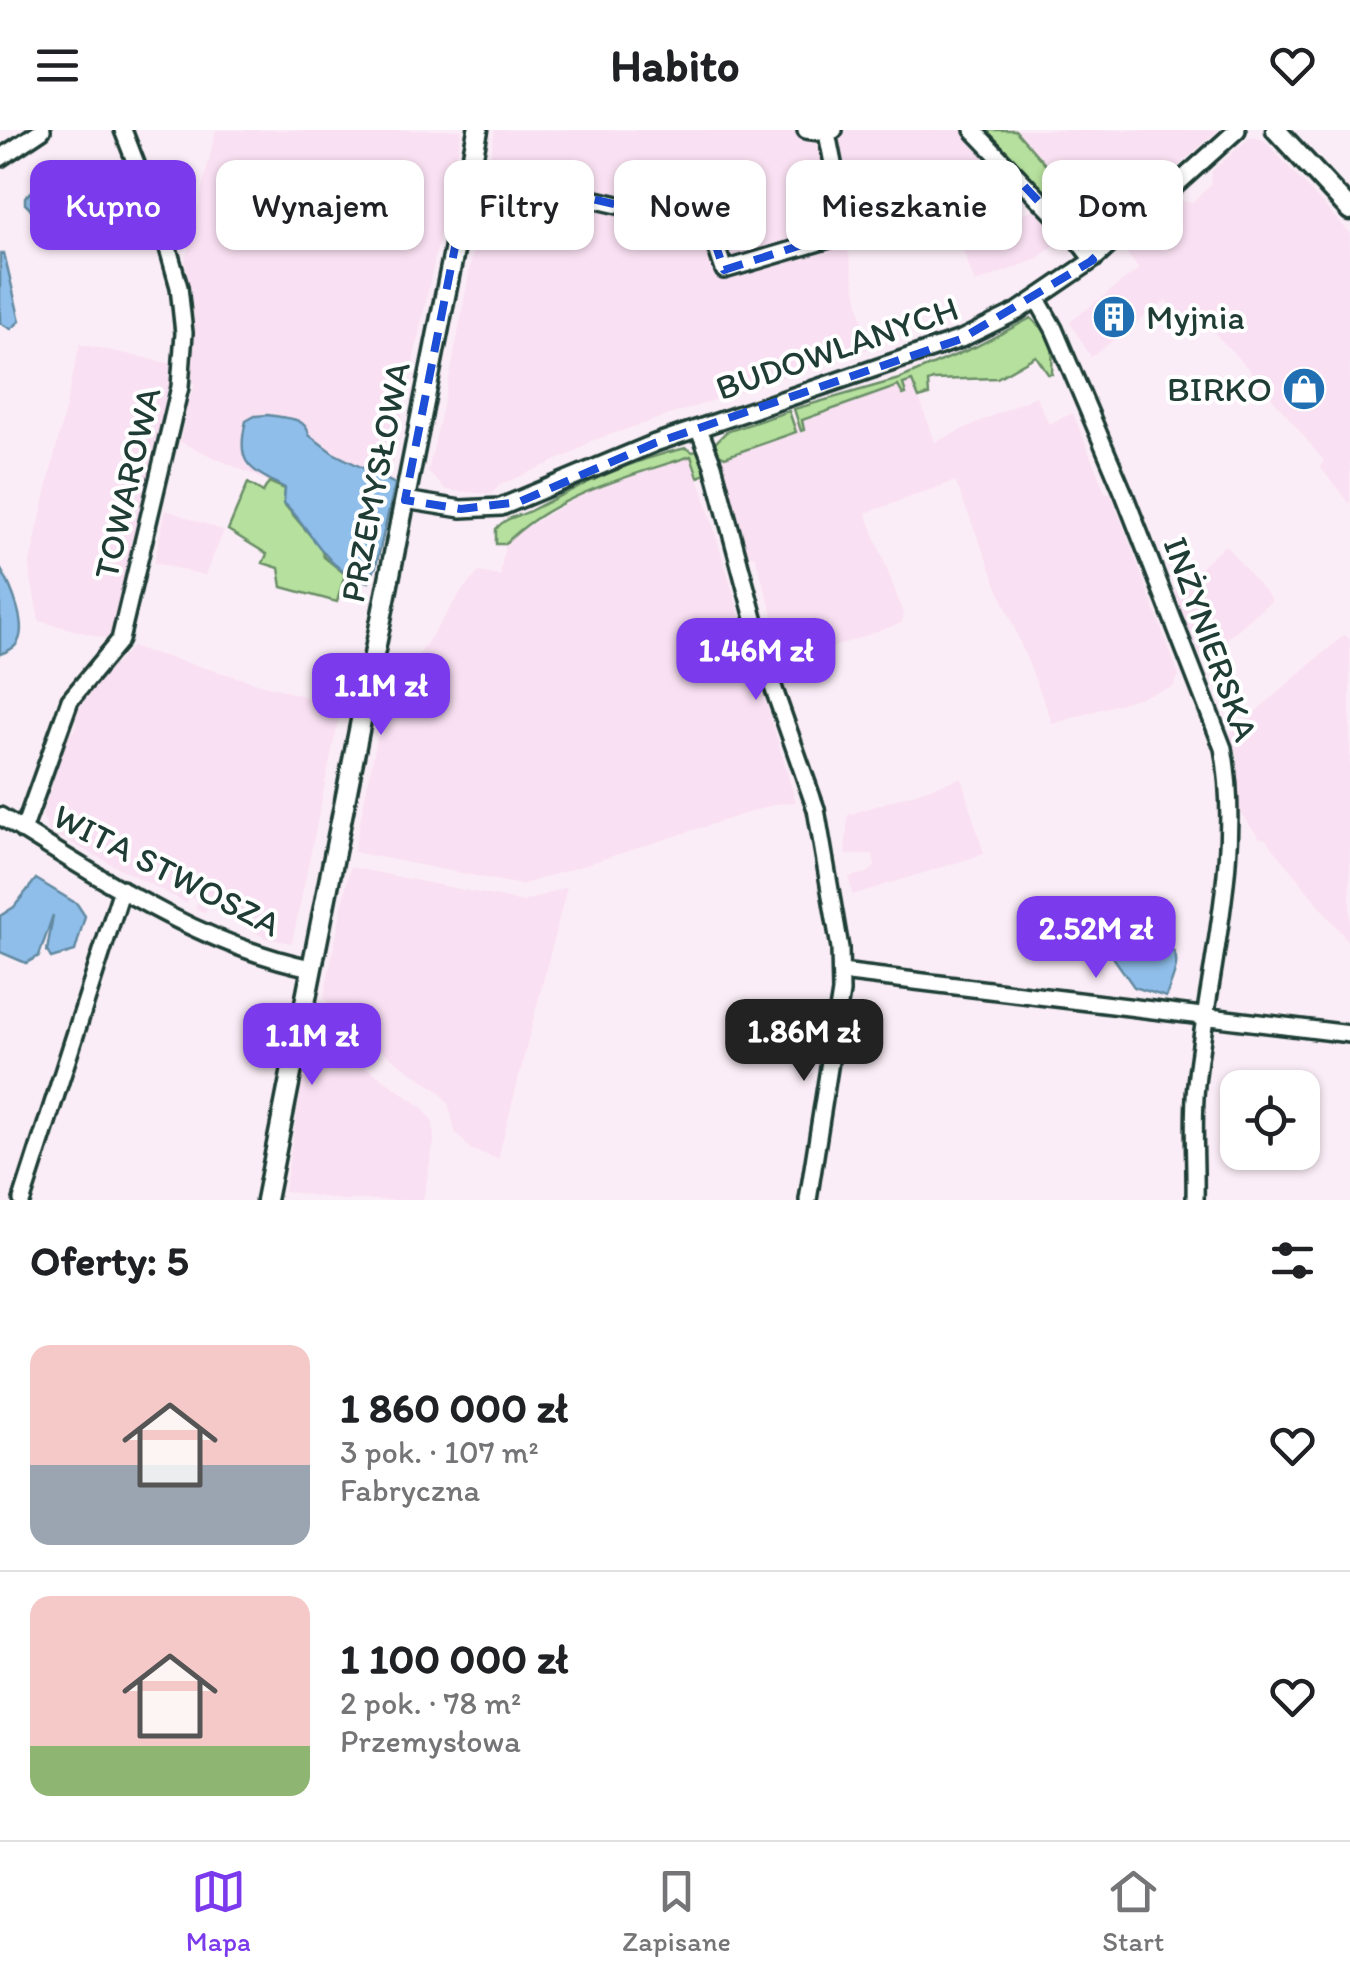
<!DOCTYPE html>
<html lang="pl">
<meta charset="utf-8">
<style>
:root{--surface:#fff;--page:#f6f6f6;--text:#202124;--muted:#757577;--line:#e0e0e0;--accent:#7c3aed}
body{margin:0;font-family:Itim,sans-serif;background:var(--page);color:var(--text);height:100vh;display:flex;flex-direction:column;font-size:38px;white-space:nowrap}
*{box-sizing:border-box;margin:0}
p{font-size:32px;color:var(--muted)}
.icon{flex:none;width:55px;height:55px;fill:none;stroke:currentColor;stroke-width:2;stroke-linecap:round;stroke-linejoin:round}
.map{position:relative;height:1070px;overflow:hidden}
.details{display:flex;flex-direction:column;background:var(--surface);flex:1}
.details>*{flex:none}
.banner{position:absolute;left:30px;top:30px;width:1290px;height:90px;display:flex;gap:20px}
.buttons{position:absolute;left:1220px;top:940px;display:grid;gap:20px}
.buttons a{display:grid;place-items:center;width:100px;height:100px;border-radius:20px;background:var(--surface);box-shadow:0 2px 8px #0004;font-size:50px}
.price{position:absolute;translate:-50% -85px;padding:0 22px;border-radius:20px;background:var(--accent);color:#fff;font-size:32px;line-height:65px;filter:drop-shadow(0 2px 5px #0008)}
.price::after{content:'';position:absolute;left:50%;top:60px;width:30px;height:22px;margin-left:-15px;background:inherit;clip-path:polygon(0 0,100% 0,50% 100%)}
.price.selected{background:#222;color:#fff}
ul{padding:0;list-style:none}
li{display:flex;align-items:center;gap:30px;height:250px;padding:0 30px}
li+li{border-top:2px solid var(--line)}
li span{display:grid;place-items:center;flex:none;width:280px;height:200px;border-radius:20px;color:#555}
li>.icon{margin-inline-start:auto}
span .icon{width:120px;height:120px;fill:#fffc;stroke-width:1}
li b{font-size:42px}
h2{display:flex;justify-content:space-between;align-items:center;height:120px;padding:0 30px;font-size:42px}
.tag{padding:0 35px;border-radius:20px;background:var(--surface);box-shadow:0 2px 8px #0004;font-size:35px;line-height:90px}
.tag.selected{background:var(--accent);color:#fff}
header{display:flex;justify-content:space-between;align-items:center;height:130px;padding:0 30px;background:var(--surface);font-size:45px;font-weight:700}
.tab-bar{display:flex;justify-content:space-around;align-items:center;height:140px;border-top:2px solid var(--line);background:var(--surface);font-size:28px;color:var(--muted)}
.tab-bar a{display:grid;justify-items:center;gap:5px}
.tab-bar .selected{color:var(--accent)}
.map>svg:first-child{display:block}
</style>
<header><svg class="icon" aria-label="menu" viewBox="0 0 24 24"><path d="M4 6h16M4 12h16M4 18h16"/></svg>Habito<svg class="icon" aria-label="heart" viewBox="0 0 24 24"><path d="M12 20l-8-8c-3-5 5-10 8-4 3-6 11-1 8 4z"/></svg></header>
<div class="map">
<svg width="1350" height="1070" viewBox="0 0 1350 1070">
<rect width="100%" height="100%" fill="#fbedf7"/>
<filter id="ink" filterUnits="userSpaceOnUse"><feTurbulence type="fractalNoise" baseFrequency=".01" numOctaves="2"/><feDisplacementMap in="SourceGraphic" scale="20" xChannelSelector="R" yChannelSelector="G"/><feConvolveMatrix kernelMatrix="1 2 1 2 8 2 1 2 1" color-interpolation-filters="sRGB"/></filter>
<g filter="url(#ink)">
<!-- built -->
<path fill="#f9e0f2" d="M 216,0 L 462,0 L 400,294 L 391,295 L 390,304 L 397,309 L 390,350 L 395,354 L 333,323 L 309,305 L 285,359 L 180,312 L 188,271 L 195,256 L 192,252 L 194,188 L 185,131 Z
M 495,0 L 1218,0 L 1102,105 L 1091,105 L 1079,95 L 1037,129 L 975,153 L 958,106 L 1044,76 L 1015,46 L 845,105 L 868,219 L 591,311 L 571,324 L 500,355 L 491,364 L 446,360 L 428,342 L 453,231 Z
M 1250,7 L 1264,10 L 1350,104 L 1350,374 L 1320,337 L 1324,331 L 1248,238 L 1202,190 L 1191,198 L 1166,170 L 1091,227 L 1070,192 L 1139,139 L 1124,120 L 1178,71 L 1193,72 L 1211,55 L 1212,41 Z
M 80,214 L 177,235 L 127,453 L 120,462 L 118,475 L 120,478 L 112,510 L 39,491 L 29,437 Z
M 913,251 L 935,312 L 1036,266 L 1049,294 L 1073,283 L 1105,362 L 1111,364 L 1179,545 L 1173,557 L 1053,594 L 955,351 L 866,383 L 904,485 L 901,493 L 794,531 L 785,526 L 755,426 L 744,423 L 716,323 L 725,327 L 773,310 L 789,294 Z
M 692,326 L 796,672 L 776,674 L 521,755 L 354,722 L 377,608 L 418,526 L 464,458 L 479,442 L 500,446 L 505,414 L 518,402 L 586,362 Z
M 166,380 L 224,401 L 205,445 L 154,433 Z
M 1225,415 L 1272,470 L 1202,530 L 1173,463 Z
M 1344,505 L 1350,509 L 1350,814 L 1266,709 L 1260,708 L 1234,675 L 1231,635 L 1238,629 L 1230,604 Z
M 132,517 L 341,577 L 292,813 L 265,808 L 210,775 L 205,783 L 195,778 L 199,769 L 190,767 L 186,773 L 48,701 L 42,684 L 68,603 L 74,601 L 76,591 L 73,588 L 86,564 Z
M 961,648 L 984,724 L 852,765 L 849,747 L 867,743 L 875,737 L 873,724 L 845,725 L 848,685 Z
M 350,737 L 523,772 L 567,757 L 498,1029 L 470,1019 L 455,1002 L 449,975 L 440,962 L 341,892 L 324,867 Z
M 310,907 L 328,910 L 422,977 L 433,992 L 434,1012 L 423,1070 L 342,1070 L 284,1061 Z"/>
<!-- green -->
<path fill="#b6e09d" stroke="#6a8e68" stroke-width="2.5" d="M 982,0 L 1015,0 L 1064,56 L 1081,41 L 1105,67 L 1118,55 L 1130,63 L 1158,38 L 1164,39 L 1168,46 L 1102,105 L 1093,106 L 1080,95 L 1074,98 Z
M 1031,188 L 1039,196 L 1044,194 L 1053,211 L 1052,244 L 1048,244 L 1036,226 L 997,248 L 933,250 L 928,252 L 929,265 L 919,268 L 912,251 L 903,254 L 906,264 L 903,265 L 898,256 L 802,290 L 804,300 L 801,301 L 794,279 L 899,249 L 975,217 Z
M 789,281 L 796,302 L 725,327 L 716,323 L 712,316 L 726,302 Z
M 686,318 L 693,322 L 700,320 L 708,343 L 698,347 L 691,326 C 628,347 553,365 505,414 L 496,414 L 496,399 C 505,387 518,387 530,381 C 580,355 631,330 686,318 Z
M 269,352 L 285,359 L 284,374 L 320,417 L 324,427 L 345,444 L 337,472 L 282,457 L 279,438 L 263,433 L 267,424 L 228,400 L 248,353 L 263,362 Z"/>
<!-- water -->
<path fill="#8fbeea" stroke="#628aa1" stroke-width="2.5" d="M 38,56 L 62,85 L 62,90 L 55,95 L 40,88 L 25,74 L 25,67 Z
M 4,123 L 20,191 L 11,199 L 0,193 L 0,124 Z
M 268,285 C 283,288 306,286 309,305 L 333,323 L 395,354 L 376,436 L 369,452 C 327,445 313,400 284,373 L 285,358 C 250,339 235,335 246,291 L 255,286 Z
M 0,438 C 10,454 31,500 15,516 C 11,520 5,522 0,524 Z
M 36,749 L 77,774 L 85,786 L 75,821 L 51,828 L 47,821 L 53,785 L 39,826 L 26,833 L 0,822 L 0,786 L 14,777 Z
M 1110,805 C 1130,807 1180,804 1176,835 C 1175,846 1169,857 1166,867 L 1134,857 L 1099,807 Z"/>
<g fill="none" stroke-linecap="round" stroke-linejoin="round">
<!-- minor casing -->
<g stroke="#1f3d34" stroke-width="22">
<path id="minor" d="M 806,0 L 827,3 L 834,0
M 973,0 L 1073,104 L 1093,130
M 827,3 L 847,104
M 0,28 L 42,0
M 470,41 L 692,92 L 713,107 L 724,140 L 847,104 L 1015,46
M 1037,169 L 1054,199 L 1124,364 L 1223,618 C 1243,724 1207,847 1196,954 C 1192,992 1196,1032 1195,1070
M 699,299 L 713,335 L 770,548 L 816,679 L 840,818 L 841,862 L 808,1070
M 405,370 L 461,379 L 501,377 L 655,313 L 961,209 L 1018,181 L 1093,130 L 1237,0
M 0,686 C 94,744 201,816 311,838
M 23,701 L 70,570 L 120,510 L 180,257 L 184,203 L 179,157 L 166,111 L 123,0
M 841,842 L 1350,904
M 22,1070 L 122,759"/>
</g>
<!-- major casing -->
<g stroke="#1f3d34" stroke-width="25">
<path id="major" d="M 1276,0 L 1350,80
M 266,1070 L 478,0"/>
</g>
<!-- minor -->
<use href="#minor" stroke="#fff" stroke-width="15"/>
<!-- major -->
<use href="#major" stroke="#fff" stroke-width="18"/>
</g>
</g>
<!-- marked area -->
<path fill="none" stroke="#1d4ed8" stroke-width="8" stroke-dasharray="20 12" stroke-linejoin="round" d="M 470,41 L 692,92 L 713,107 L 724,140 L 1015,46 L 1093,130 L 961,209 L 655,313 L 519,372 L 461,379 L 405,370 Z"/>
<!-- icons -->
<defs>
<g id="building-disc" transform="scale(2.25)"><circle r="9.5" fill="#1f6fb2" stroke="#fff"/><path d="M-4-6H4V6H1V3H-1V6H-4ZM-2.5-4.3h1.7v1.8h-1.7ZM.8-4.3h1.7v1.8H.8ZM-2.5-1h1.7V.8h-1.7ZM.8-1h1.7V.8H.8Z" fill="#fff"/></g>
<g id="shop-disc" transform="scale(2.25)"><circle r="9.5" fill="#1f6fb2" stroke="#fff"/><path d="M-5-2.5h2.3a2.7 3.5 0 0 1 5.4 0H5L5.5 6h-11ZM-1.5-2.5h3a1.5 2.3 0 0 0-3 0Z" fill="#fff"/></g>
</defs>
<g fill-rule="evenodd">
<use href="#building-disc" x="1114" y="187"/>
<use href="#shop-disc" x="1304" y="259"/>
</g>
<g text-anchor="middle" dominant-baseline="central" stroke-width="8" stroke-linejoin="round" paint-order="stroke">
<!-- poi labels -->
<g font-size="35" fill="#1f3d34" stroke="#fff" text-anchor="start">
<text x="1146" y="187">Myjnia</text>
<text x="1272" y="259" text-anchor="end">BIRKO</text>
</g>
<!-- street labels -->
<g font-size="35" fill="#1f3d34" stroke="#fff">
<text transform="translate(837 218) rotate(-19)">BUDOWLANYCH</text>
<text transform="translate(375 352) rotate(-79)">PRZEMYSŁOWA</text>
<text transform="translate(127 353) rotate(-77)">TOWAROWA</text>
<text transform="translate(1211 509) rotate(70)">INŻYNIERSKA</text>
<text transform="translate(167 740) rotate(27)">WITA STWOSZA</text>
</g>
</g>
</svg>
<div class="buttons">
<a><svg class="icon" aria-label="locate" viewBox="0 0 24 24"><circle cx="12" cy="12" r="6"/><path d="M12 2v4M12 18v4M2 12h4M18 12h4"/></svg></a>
</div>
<b class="price" style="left:756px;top:573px">1.46M zł</b>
<b class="price" style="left:381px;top:608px">1.1M zł</b>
<b class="price" style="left:1096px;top:851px">2.52M zł</b>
<b class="price selected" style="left:804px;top:954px">1.86M zł</b>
<b class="price" style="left:312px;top:958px">1.1M zł</b>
<div class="banner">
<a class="tag selected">Kupno</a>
<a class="tag">Wynajem</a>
<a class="tag">Filtry</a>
<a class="tag">Nowe</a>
<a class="tag">Mieszkanie</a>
<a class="tag">Dom</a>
</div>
</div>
<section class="details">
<h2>Oferty: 5<svg class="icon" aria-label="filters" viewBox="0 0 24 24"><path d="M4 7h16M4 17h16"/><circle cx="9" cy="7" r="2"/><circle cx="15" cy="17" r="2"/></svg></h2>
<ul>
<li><span style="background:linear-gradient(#f6c9c9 60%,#9aa5b1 0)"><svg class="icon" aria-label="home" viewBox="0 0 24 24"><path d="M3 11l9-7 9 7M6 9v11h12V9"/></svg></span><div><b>1 860 000 zł</b><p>3 pok. · 107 m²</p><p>Fabryczna</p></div><svg class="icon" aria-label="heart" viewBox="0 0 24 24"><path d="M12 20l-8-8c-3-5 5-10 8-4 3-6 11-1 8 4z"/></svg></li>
<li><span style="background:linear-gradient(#f6c9c9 75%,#8fb573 0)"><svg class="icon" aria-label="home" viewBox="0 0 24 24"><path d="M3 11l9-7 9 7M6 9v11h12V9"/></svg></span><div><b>1 100 000 zł</b><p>2 pok. · 78 m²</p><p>Przemysłowa</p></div><svg class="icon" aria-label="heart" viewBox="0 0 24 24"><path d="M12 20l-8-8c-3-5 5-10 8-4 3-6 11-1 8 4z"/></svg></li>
</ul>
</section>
<nav class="tab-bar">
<a class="selected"><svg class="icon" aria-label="map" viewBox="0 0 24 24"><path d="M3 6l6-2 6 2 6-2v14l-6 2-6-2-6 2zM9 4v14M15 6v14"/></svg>Mapa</a>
<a><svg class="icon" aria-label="saved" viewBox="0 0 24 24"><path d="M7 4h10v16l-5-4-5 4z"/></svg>Zapisane</a>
<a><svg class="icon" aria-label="home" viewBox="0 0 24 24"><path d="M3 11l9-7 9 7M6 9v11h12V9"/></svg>Start</a>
</nav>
